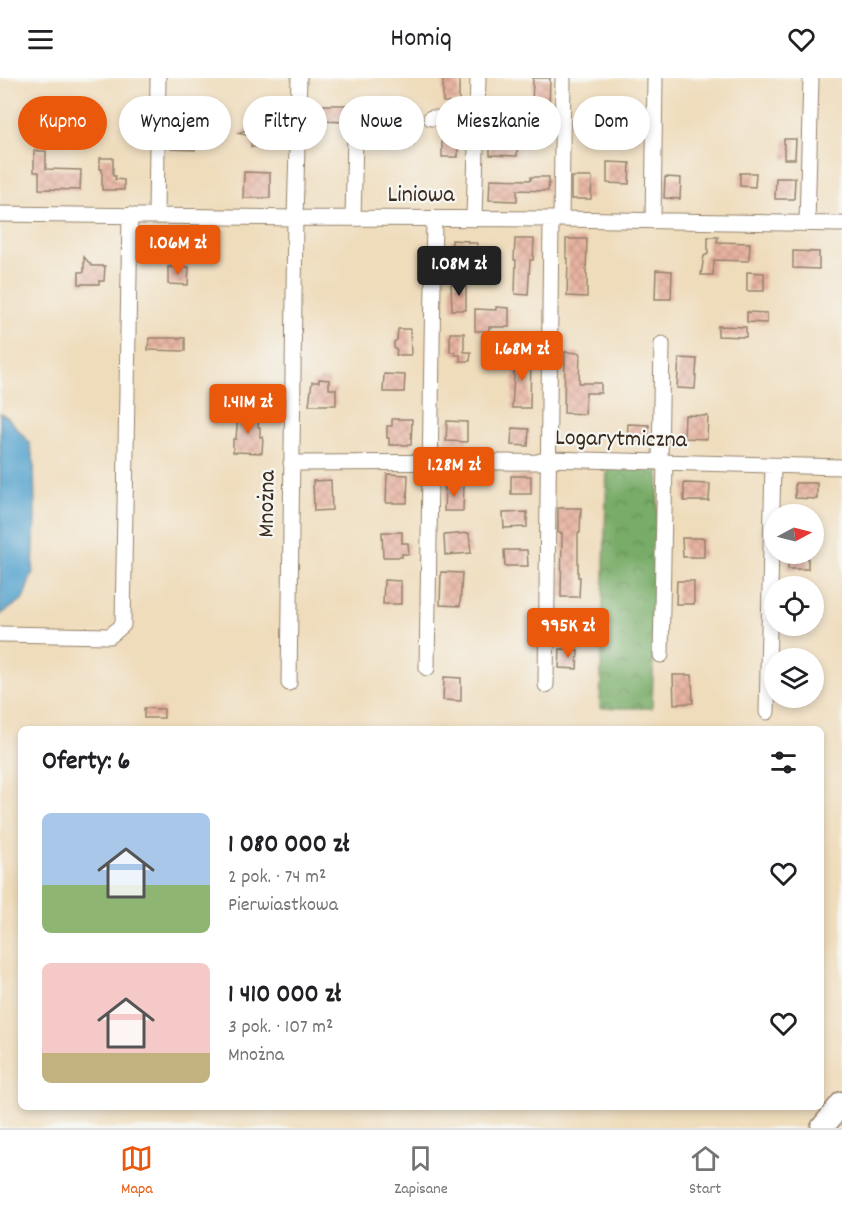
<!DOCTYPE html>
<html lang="pl">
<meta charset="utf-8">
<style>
:root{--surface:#fff;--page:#f2f2f2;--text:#202124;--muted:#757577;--line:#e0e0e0;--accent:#ea580c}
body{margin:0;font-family:Dekko,sans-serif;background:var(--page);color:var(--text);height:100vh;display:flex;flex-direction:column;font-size:22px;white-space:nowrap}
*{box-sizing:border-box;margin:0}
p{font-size:20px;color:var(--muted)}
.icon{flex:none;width:33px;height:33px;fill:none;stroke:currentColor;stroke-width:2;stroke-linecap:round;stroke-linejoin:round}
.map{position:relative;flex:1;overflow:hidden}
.panel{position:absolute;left:18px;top:648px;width:806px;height:384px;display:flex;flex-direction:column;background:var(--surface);border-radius:9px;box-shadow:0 3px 9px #0003}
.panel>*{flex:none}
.banner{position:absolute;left:18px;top:18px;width:807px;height:54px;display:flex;gap:12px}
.needle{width:39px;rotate:83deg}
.fabs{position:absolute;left:764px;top:426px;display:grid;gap:12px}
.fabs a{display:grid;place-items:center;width:60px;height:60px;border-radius:50%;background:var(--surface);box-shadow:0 3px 9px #0003;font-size:30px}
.price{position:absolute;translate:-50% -51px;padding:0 14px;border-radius:6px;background:var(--accent);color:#fff;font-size:20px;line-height:39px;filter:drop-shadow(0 2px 3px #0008)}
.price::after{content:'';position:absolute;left:50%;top:36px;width:18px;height:14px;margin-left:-9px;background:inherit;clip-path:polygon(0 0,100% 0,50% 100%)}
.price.selected{background:#222;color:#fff}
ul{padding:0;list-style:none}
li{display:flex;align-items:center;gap:18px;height:150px;padding:0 24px}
li span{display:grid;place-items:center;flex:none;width:168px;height:120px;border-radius:9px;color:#555}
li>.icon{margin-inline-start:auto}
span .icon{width:72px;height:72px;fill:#fffc;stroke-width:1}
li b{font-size:26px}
h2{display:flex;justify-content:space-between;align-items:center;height:72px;padding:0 24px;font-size:26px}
.tag{padding:0 21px;border-radius:27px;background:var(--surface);box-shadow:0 3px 9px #0003;font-size:21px;line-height:54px}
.tag.selected{background:var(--accent);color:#fff}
header{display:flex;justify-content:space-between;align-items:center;height:78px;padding:0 24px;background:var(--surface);font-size:27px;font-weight:600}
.tab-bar{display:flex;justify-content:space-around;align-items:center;height:84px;border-top:2px solid var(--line);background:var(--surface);font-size:16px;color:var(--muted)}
.tab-bar a{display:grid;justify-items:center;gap:3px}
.tab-bar .selected{color:var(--accent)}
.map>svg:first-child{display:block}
</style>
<header><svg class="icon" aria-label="menu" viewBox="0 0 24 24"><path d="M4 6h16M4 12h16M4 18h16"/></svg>Homiq<svg class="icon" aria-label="heart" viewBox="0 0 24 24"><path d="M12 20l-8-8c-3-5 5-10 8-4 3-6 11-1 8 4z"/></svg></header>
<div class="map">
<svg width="842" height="1050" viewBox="0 0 842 1050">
<defs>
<pattern id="forest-crowns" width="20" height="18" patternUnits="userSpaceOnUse" patternTransform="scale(1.5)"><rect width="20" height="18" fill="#78ac68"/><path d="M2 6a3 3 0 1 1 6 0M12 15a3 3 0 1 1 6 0" fill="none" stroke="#648c55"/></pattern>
<pattern id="building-cross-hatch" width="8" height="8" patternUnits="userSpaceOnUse" patternTransform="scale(1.5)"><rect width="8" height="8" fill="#e7b2a0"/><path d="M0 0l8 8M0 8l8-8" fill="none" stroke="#c79989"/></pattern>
</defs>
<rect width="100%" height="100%" fill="#f6f6f2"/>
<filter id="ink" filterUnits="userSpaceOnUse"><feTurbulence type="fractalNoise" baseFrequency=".0167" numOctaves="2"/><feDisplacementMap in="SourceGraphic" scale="12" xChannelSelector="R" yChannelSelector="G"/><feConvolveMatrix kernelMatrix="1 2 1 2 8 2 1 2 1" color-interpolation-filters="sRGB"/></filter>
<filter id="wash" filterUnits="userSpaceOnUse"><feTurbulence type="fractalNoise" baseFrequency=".008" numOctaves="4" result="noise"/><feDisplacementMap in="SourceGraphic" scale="24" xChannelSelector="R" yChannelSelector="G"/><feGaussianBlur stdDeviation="1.35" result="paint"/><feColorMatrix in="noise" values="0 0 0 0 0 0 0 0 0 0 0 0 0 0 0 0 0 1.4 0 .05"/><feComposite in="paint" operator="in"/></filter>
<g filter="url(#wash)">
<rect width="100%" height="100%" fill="#efdcbb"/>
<!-- forest -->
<path fill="url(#forest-crowns)" stroke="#5a6b43" stroke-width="1.5" d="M 607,389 L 659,390 L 652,630 L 600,630 Z"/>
<!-- water -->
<path fill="#54a3cd" stroke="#486676" stroke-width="1.5" d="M 0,335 L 7,339 L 29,364 L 34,384 L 35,437 L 33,493 L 23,521 L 0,537 Z"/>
<g id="blocks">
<!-- building -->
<path fill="url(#building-cross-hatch)" d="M 443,0 L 459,0 L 459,24 L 443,24 Z
M 533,0 L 550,0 L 548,58 L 531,57 Z
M 358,25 L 365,25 L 365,34 L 370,34 L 370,50 L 352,50 L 346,44 L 323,43 L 323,27 L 356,27 Z
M 623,37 L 639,37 L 638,60 L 623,59 Z
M 257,39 L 272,40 L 271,58 L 278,58 L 278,69 L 251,69 L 251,58 L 237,55 L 251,51 L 251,44 Z
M 172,41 L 196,42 L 195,72 L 171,71 Z
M 398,46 L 414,47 L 414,66 L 397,66 Z
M 490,54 L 518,55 L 517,78 L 490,77 Z
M 442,55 L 458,55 L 458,79 L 442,79 Z
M 784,61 L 796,61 L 795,81 L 784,81 Z
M 34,73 L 46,73 L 46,91 L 81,92 L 80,112 L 39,111 L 39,94 L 34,94 Z
M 100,80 L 113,80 L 113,98 L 116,98 L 115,101 L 124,102 L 124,112 L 102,112 L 102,91 L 100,91 Z
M 607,84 L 630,85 L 629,106 L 607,105 Z
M 244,94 L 270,95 L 270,120 L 243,120 Z
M 740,95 L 756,95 L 755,109 L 740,108 Z
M 531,99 L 549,99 L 548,113 L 517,112 L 517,123 L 489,122 L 490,101 L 531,102 Z
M 571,99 L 592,99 L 591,121 L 571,121 Z
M 665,99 L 681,100 L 680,121 L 664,120 Z
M 776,100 L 795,100 L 794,121 L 775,121 Z
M 708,159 L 718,159 L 717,164 L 750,165 L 749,183 L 714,182 L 713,197 L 701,197 L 704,178 L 708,176 Z
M 515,161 L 534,161 L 533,182 L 530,182 L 528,217 L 515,216 L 516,182 L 514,182 Z
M 566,161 L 587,161 L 586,196 L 587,196 L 587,219 L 567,218 L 568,180 L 566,180 Z
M 452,162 L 468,163 L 468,165 L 477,165 L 477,181 L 452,181 Z
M 793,173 L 819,174 L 819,191 L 793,190 Z
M 84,179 L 92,188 L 105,188 L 104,203 L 99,203 L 99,206 L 79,206 L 79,194 L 84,194 Z
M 168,189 L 189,189 L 188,207 L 168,206 Z
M 656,192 L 672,193 L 671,221 L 655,221 Z
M 747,194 L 764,195 L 764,213 L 747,213 Z
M 462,203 L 466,208 L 466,232 L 452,232 L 451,206 L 458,206 Z
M 496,229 L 509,230 L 509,249 L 489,249 L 489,253 L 475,253 L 475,231 L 496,232 Z
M 747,234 L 767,235 L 767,245 L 747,244 Z
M 718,248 L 746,249 L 746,259 L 718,258 Z
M 398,251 L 410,251 L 411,277 L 396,277 L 397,272 L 394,270 L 394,264 L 397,262 Z
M 450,255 L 464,255 L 464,274 L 471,274 L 470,283 L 460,283 L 460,277 L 455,277 L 455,274 L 450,274 Z
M 149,260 L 185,260 L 185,273 L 148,272 Z
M 565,274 L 580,275 L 579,305 L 601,305 L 601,315 L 586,315 L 585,336 L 564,335 Z
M 515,277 L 531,278 L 530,330 L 512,330 Z
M 679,280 L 697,281 L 695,311 L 677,310 Z
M 384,296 L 405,297 L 404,314 L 383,314 Z
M 319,301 L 329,302 L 329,311 L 336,311 L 336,327 L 309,327 L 312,304 L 319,304 Z
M 238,336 L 259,337 L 258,349 L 260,349 L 260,359 L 263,359 L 262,375 L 233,374 L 233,361 L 236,361 Z
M 685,337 L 708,338 L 707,361 L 684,360 Z
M 392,341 L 412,341 L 411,367 L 389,367 L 389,360 L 387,360 L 387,348 L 392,348 Z
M 447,343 L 467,344 L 467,364 L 446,363 Z
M 628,346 L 649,347 L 648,364 L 627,363 Z
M 512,350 L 529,351 L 528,368 L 511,367 Z
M 387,396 L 408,397 L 407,425 L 386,425 Z
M 511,398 L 531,398 L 531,416 L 511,416 Z
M 331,402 L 332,432 L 314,433 L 313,403 Z
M 684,405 L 710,406 L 709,423 L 684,423 Z
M 795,405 L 817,405 L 817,421 L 795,420 Z
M 445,406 L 464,407 L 463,433 L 444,433 Z
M 558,430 L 581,430 L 580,455 L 578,455 L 578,499 L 580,499 L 579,519 L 561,519 L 562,455 L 558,455 Z
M 527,434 L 527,449 L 504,450 L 503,435 Z
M 382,454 L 402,454 L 402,465 L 408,465 L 409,476 L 402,476 L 402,479 L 383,479 Z
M 469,455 L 471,475 L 445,477 L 444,457 Z
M 682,460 L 704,460 L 704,479 L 683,479 Z
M 504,472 L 527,472 L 528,488 L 505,488 Z
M 789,476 L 808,476 L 808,491 L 788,491 Z
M 441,494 L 462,495 L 460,528 L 440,527 Z
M 384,502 L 401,503 L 401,526 L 383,526 Z
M 677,503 L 694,503 L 694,526 L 676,526 Z
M 560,571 L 578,572 L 577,591 L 559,590 Z
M 673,597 L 692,597 L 693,625 L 674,626 Z
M 444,599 L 461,600 L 461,623 L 443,622 Z
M 144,630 L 164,631 L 164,640 L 144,640 Z"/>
</g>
</g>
<g filter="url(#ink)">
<use href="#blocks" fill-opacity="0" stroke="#95836c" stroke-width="1.5"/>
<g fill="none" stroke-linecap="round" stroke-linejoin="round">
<!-- minor casing -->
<g stroke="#95836c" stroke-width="17">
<path id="minor" d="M 431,40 L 476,41
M 0,136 L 295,140 L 561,141 L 842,146
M 156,137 L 158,0
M 353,140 L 355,59
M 474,141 L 478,0
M 561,141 L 563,0
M 653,143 L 655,0
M 807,145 L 811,0
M 291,385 L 538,384 L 548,381 L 842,389
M 660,385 L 662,266
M 0,556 L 110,558 L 123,547 L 130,137
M 661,577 L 665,385
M 427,590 L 434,141
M 289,605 L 295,140 L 299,0
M 546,607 L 551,141
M 767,634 L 773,388"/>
</g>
<!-- highway casing -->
<g stroke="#95836c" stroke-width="25">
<path id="highway" d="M 822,1050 L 842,1025"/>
</g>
<!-- minor -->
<use href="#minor" stroke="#fff" stroke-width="15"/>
<!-- highway -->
<use href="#highway" stroke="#fff" stroke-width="22"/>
</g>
</g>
<g text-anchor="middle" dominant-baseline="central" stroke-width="4.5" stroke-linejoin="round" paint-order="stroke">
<!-- street labels -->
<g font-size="24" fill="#3b2a1e" stroke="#f6f6f2">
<text x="421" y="118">Liniowa</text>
<text transform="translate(621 362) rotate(1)">Logarytmiczna</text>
<text transform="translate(268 426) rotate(-89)">Mnożna</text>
</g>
</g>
</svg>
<div class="fabs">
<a><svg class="needle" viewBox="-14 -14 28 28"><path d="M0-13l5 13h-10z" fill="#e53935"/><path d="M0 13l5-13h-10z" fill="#757577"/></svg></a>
<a><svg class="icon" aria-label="locate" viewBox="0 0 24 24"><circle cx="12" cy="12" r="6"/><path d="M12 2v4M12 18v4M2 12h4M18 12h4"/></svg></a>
<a><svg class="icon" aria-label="layers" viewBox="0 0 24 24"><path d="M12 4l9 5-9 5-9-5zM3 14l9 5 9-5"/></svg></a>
</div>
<b class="price" style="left:178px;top:198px">1.06M zł</b>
<b class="price selected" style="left:459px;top:219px">1.08M zł</b>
<b class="price" style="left:522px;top:304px">1.68M zł</b>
<b class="price" style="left:248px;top:357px">1.41M zł</b>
<b class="price" style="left:454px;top:420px">1.28M zł</b>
<b class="price" style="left:568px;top:581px">995K zł</b>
<div class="banner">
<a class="tag selected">Kupno</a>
<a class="tag">Wynajem</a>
<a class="tag">Filtry</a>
<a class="tag">Nowe</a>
<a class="tag">Mieszkanie</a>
<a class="tag">Dom</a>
</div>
<section class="panel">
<h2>Oferty: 6<svg class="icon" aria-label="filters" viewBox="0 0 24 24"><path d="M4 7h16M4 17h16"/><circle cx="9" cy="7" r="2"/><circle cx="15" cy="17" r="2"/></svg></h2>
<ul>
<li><span style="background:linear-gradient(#a9c7e8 60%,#8fb573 0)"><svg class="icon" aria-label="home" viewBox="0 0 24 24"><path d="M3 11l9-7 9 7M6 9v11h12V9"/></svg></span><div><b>1 080 000 zł</b><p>2 pok. · 74 m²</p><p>Pierwiastkowa</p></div><svg class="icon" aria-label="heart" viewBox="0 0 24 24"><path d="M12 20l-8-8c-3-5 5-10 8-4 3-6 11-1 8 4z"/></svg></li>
<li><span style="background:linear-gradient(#f6c9c9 75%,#c2b280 0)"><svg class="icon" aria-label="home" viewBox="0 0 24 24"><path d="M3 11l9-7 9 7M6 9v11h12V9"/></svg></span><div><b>1 410 000 zł</b><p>3 pok. · 107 m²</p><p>Mnożna</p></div><svg class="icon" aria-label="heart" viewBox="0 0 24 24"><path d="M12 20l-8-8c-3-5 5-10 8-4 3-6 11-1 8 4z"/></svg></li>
</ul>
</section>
</div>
<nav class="tab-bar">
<a class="selected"><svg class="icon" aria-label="map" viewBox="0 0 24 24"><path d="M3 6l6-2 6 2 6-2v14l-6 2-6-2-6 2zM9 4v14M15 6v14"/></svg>Mapa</a>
<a><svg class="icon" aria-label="saved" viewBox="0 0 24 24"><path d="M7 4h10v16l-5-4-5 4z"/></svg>Zapisane</a>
<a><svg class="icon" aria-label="home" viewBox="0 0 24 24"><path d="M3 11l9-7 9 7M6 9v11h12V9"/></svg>Start</a>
</nav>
